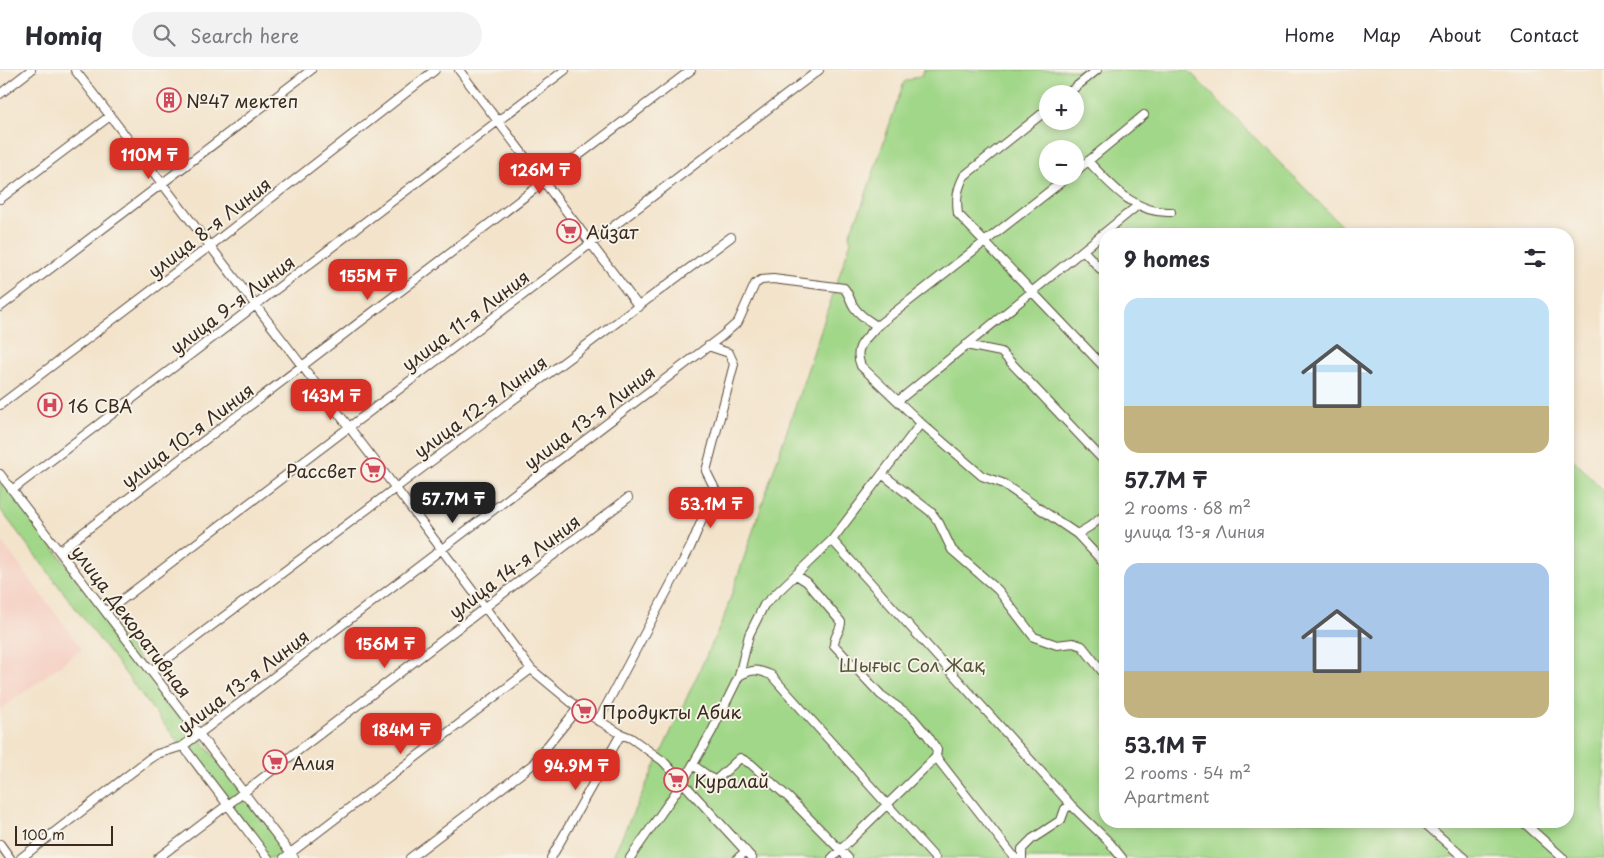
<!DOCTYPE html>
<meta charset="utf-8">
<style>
:root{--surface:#fff;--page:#f2f2f3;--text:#2b2b33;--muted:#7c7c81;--line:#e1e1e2;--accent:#d93025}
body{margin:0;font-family:"Playpen Sans",sans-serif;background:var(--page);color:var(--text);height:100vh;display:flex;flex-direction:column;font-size:19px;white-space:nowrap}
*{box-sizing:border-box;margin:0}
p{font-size:16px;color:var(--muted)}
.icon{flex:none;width:28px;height:28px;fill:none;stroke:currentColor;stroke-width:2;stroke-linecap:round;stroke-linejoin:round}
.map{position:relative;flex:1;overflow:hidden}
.side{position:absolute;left:1099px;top:158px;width:475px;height:600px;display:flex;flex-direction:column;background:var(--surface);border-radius:20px;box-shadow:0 2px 8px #0003}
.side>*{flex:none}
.controls{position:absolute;left:1039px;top:15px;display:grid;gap:10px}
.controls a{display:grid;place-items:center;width:45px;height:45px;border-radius:50%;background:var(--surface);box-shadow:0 2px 8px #0003;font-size:25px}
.scale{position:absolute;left:15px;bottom:12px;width:98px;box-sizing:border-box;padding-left:5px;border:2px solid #3b2a1e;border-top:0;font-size:14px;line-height:18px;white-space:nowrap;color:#3b2a1e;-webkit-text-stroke:4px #f7f3e8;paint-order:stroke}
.price{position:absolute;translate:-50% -42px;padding:0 11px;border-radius:10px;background:var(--accent);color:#fff;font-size:16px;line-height:32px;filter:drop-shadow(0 1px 2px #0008)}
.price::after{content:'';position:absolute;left:50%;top:30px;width:15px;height:11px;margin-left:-8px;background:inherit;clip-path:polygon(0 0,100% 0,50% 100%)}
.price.on{background:#222;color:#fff}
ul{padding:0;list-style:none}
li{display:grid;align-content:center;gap:10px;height:265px;padding:0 25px}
li span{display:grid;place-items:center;height:155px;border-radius:15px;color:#555}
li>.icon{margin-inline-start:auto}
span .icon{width:90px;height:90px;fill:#fffc;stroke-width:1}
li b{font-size:21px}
h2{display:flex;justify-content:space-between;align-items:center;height:60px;padding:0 25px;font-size:21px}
header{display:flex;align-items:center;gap:30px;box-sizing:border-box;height:70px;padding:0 25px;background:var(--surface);border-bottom:1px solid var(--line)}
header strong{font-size:24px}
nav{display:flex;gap:28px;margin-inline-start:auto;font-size:18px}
.search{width:350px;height:45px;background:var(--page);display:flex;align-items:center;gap:12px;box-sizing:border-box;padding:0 18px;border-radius:28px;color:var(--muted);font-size:19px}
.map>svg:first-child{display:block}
</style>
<header>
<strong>Homiq</strong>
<div class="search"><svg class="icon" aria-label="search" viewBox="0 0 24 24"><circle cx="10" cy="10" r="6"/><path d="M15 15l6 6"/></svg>Search here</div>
<nav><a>Home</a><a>Map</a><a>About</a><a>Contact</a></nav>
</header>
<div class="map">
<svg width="1604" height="788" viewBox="0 0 1604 788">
<rect width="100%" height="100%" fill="#f7f3e8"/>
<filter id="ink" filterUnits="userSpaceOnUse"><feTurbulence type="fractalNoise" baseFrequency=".02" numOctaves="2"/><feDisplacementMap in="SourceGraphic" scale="10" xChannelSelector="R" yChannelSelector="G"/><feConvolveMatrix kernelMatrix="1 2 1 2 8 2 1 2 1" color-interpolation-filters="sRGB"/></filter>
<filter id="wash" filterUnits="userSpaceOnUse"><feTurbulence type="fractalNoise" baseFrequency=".0096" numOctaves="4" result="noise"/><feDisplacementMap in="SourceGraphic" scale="20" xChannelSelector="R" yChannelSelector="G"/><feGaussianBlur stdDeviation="1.12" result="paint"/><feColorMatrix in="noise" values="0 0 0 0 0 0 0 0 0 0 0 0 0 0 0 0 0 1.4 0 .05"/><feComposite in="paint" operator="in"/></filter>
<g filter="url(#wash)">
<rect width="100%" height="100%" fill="#f3e3cb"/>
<!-- built -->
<path fill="#f6d1c5" d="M 0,469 L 82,579 L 0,640 Z"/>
<!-- green -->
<path fill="#a1d788" stroke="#6e8053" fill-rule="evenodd" d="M 924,0 L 1188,0 L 1350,164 L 1105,164 L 1105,751 L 1568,751 L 1568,384 L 1604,421 L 1604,788 L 612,788 L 723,550 L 851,171 L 849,165 L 862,136 L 904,12 L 922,5 ZM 1048,24 L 1075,24 L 1075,51 L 1048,51 ZM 1048,79 L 1075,79 L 1075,106 L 1048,106 Z
M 0,408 L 292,788 L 266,788 L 0,439 Z"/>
</g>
<g filter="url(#ink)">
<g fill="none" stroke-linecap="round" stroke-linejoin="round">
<!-- minor casing -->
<g stroke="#574638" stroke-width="10">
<path id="minor" d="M 75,0 L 395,417 L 531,599 L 578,638 L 621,664 L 631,668 L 663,691 L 752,788
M 459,0 L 639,237
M 0,24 L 31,0
M 1067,24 L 1097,0
M 1048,39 L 964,106 C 957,120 956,128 958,144 L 1105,298
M 1088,91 C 1112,116 1135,144 1171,142
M 1075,102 L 1144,45
M 1069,106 L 877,256 C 865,270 853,277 861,296 L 921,353 L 982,406 L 1002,413 L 1077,464 L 1105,494
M 0,129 L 110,46
M 1083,180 L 1105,204
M 0,237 L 311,0
M 966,275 L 1001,282 L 1105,392
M 898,331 L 1137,136
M 0,335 L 210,176 L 435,0
M 0,404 L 294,788
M 882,404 L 931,442 L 939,453 L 952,480 L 998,520 L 1034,567 L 1057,575 L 1073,573 L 1082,576 L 1105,605
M 12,420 L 565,0
M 1077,464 L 1089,457 L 1105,445
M 832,470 L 1071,735 L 1109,772 L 1122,788
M 59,481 L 691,0
M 796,505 L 807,512 L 841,552 C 841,561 834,565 834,575 L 881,625 L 912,647 L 928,666 L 937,680 L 936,687 L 1015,788
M 106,542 L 819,0
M 151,601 L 731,167
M 739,606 C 752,599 757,599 771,605 L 935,788
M 598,651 L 690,478 L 715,419 L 706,401 L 734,294 L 729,283 L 708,276
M 183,676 L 268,788
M 693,695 L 715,711 L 740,688 L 751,694 L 789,728 L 848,788
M 1422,751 L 1464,788
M 1522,751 L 1563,788
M 0,774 L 10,788
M 21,788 L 149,689 L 157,684 L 183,676 L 722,266 L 738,252 L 755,214 L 761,210 L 773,209 L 844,218 C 849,224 850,231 854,237 C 860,246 869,251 877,256
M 158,788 L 628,428
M 284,788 L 531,599
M 410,788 L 532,695 L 578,638
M 551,788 L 621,664
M 630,788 L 683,712 L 712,661 L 739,606 L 749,565 L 764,535 L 832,470 L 921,353
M 738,788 L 746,781
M 832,788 L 936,687
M 1022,788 L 1022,779 L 1032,769 L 1061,750 L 1065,739 L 1071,735"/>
</g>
<!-- minor -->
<use href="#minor" stroke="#fff" stroke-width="8"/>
</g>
</g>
<!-- icons -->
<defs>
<g id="building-ring" transform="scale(1.25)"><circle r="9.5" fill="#f7f3e8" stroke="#d1495b" stroke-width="1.5"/><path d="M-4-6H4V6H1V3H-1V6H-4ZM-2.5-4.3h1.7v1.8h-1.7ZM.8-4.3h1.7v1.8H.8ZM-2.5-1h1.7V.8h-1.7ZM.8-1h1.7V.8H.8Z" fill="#d1495b"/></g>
<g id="supermarket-ring" transform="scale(1.25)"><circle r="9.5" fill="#f7f3e8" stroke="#d1495b" stroke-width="1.5"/><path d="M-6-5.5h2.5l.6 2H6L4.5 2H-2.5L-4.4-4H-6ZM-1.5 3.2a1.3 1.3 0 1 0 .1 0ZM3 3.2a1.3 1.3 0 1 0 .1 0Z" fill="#d1495b"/></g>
<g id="hospital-ring" transform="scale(1.25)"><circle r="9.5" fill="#f7f3e8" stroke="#d1495b" stroke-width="1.5"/><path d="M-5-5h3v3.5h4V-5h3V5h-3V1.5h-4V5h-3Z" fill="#d1495b"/></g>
</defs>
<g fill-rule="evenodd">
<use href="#building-ring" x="169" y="30"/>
<use href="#supermarket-ring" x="569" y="161"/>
<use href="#hospital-ring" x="50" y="335"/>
<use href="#supermarket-ring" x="373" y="400"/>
<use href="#supermarket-ring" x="584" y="641"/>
<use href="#supermarket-ring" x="275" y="692"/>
<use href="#supermarket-ring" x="676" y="710"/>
</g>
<g text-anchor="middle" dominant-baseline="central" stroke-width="4" stroke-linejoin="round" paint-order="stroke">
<!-- poi labels -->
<g font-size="18" fill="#3b2a1e" stroke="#f7f3e8" text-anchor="start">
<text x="186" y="30">№47 мектеп</text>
<text x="586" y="161">Айзат</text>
<text x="68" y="335">16 СВА</text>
<text x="356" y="400" text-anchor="end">Рассвет</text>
<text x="602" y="641">Продукты Абик</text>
<text x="292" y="692">Алия</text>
<text x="694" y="710">Куралай</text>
</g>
<!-- street labels -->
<g font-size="18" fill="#3b2a1e" stroke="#f7f3e8">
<text transform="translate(209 157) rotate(-38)">улица 8-я Линия</text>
<text transform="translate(232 234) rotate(-37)">улица 9-я Линия</text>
<text transform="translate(465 250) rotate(-37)">улица 11-я Линия</text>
<text transform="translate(480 336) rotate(-36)">улица 12-я Линия</text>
<text transform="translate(589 347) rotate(-37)">улица 13-я Линия</text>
<text transform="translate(187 365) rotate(-37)">улица 10-я Линия</text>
<text transform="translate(514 496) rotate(-37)">улица 14-я Линия</text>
<text transform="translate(132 551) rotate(53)">улица Декоративная</text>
<text transform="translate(243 611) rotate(-37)">улица 13-я Линия</text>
</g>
<!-- park labels -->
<g font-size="18" fill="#545538" stroke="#f7f3e8">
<text x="912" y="594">Шығыс Сол Жақ</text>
</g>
</g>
</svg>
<div class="controls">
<a>+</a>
<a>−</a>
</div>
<div class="scale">100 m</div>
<b class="price" style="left:149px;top:110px">110M ₸</b>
<b class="price" style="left:540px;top:125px">126M ₸</b>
<b class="price" style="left:368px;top:231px">155M ₸</b>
<b class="price" style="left:331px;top:351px">143M ₸</b>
<b class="price on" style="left:453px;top:454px">57.7M ₸</b>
<b class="price" style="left:711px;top:459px">53.1M ₸</b>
<b class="price" style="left:385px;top:599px">156M ₸</b>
<b class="price" style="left:401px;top:685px">184M ₸</b>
<b class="price" style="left:576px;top:721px">94.9M ₸</b>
<section class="side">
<h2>9 homes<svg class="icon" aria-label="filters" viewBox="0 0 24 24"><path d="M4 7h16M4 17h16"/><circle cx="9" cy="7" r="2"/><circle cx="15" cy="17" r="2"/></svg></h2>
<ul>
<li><span style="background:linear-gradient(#bfe0f5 70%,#c2b280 0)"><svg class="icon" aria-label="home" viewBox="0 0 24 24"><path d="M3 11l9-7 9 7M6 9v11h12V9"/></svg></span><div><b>57.7M ₸</b><p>2 rooms · 68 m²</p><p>улица 13-я Линия</p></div></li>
<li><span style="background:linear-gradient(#a9c7e8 70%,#c2b280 0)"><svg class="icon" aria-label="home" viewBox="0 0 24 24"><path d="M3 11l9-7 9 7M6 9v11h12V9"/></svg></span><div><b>53.1M ₸</b><p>2 rooms · 54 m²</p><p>Apartment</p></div></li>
</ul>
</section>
</div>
